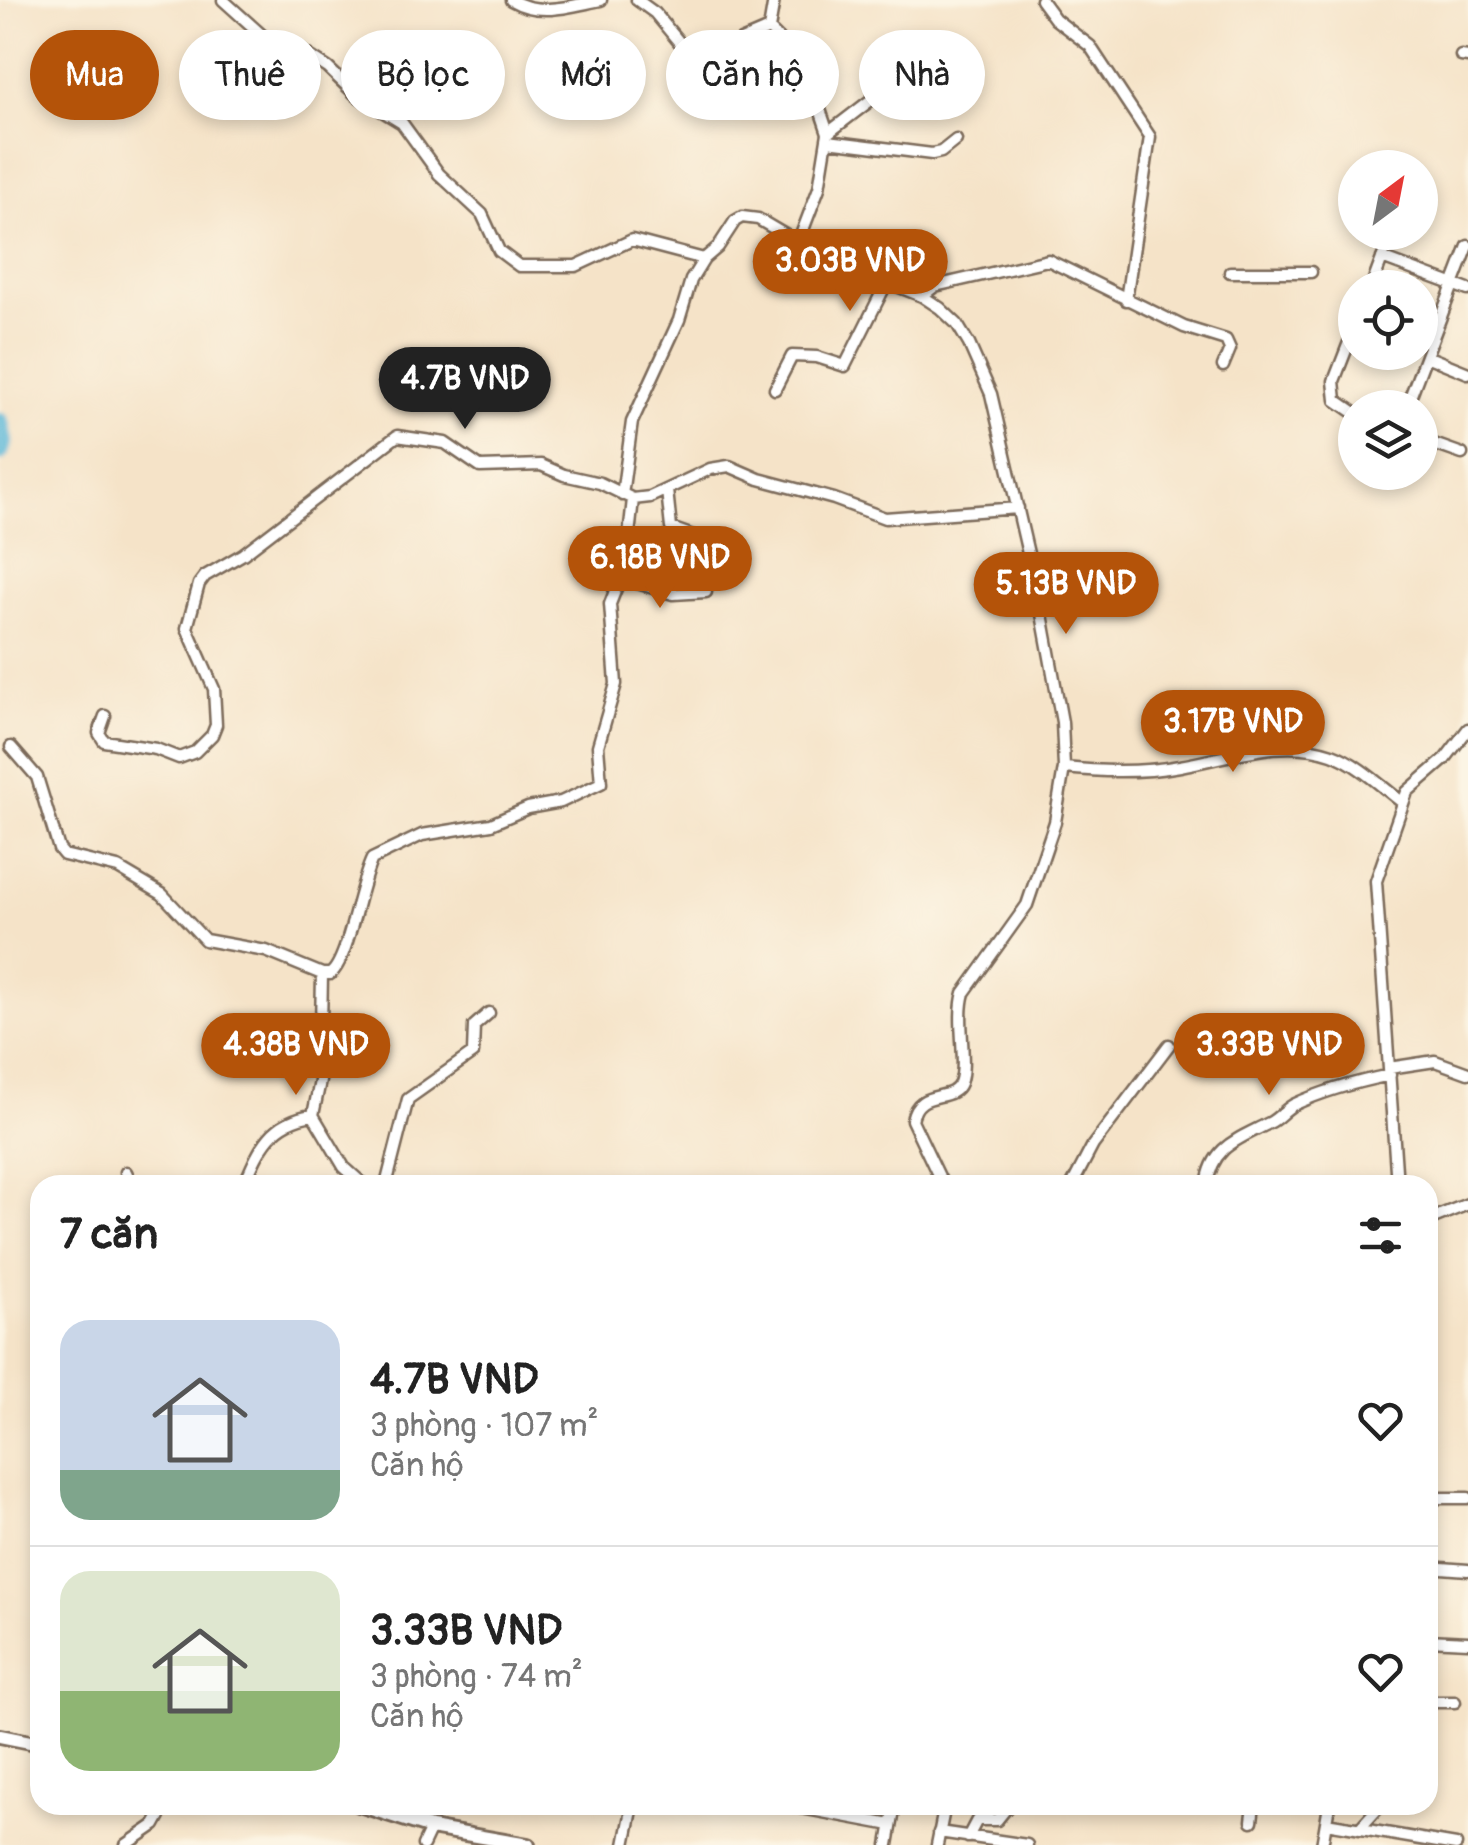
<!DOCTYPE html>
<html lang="vi">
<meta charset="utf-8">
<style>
:root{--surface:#fff;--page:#f2f2f2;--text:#222;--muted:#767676;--line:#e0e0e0;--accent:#b45309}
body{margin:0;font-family:Pangolin,sans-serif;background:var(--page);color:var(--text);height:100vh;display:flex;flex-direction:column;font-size:38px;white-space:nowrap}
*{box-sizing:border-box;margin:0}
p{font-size:32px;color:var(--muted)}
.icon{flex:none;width:55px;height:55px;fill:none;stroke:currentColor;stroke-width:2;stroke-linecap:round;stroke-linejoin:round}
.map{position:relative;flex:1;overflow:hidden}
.details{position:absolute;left:30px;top:1175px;width:1408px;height:640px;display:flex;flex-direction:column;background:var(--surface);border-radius:30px;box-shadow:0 5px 15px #0003}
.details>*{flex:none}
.hud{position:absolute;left:30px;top:30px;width:1410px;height:90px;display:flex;gap:20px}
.needle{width:65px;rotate:32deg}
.tools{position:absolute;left:1338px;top:150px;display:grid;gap:20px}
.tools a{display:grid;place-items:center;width:100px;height:100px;border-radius:50%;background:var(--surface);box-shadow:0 5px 15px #0003;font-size:50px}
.price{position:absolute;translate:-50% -85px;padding:0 22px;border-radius:35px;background:var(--accent);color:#fff;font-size:32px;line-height:65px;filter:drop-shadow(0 2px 5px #0008)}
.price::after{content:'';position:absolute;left:50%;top:60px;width:30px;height:22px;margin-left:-15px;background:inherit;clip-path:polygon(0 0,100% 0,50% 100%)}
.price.on{background:#222;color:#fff}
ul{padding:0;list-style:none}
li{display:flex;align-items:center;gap:30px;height:250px;padding:0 30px}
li+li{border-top:2px solid var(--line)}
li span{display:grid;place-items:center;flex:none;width:280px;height:200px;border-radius:30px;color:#555}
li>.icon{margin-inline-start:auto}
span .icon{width:120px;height:120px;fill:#fffc;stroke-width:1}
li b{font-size:42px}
h2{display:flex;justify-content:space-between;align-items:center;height:120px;padding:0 30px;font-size:42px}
.pill{padding:0 35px;border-radius:45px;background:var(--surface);box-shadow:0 5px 15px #0003;font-size:35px;line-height:90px}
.pill.on{background:var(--accent);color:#fff}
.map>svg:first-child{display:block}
</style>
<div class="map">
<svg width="1468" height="1845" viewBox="0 0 1468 1845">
<rect width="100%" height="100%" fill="#fcf5e5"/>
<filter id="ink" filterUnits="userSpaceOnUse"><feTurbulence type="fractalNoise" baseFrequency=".01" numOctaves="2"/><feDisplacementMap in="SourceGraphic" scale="20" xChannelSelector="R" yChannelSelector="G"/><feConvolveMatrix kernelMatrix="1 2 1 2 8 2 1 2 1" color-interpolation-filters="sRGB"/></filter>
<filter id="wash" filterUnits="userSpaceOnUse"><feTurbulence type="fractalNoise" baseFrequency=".0048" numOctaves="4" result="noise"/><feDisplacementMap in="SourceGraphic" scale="40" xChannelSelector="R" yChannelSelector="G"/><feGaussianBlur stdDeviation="2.25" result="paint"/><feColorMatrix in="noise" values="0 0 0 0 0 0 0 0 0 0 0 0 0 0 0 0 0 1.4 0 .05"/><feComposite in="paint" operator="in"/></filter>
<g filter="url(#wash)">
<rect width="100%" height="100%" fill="#f5e3c8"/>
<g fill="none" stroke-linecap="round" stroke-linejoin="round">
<!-- river -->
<path stroke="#5ab7d8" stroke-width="18" d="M 0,422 L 4,441 L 0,452"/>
</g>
</g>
<g filter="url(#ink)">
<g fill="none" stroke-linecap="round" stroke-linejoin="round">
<!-- minor casing -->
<g stroke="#7c6b5a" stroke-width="15">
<path id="minor" d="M 223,0 L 263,36 L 294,46 L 328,68 L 356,95 L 402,123 L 439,174 L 482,214 L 499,251 L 519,266 L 576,266 L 632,240 L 704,259
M 511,0 C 540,17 570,6 601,0
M 637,0 L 655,13 L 698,65 L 713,64 L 741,41 L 769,29
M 774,0 L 769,29 L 805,65 L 828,133 L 819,188 L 798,243
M 1041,0 L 1055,19 L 1090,46 L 1150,137 L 1126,300
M 1461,56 L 1468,57
M 828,133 L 914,67
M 828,141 L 932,154 L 941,152 L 956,140
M 1382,258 L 1468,290
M 1230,272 L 1311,272
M 1371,288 L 1392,232
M 922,296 L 935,286 L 1048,260 L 1184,327 L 1226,340 L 1230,349 L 1223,366
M 1355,327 L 1334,381 L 1336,400 L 1355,413
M 1426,356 L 1468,373
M 775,389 L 792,356 L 817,357 L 845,366 L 887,282
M 1406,408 L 1468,246
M 1420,439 L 1462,454
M 667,490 L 671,528 L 735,551
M 622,495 L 632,422 L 679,320 L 691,280 L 704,259 L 718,247 L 735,221 L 742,217 L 758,219 L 819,255 L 922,296 L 940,308 L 957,324 L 969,344 L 991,394 L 1042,614 L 1062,722 L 1064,768 L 1055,822 L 1027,905 L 964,993 C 956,1020 968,1062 960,1083 C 952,1104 918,1087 912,1120 L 943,1185
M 621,578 L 673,594 L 706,592
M 105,716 L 99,733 L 104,741 L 156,749 L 179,758 L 195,752 L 212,735 L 216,725 L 214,689 L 187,628 L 199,584 L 205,576 L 243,554 L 397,436 L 445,443 L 480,467 L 541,465 L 564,475 L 600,483 L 633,499 L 650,497 L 710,469 L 729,466 L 759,479 L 834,499 L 885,518 L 1018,508
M 11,747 L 37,777 L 59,849 L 64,855 L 118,868 L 162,894 L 205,940 L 266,951 L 322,974 L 330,974 C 348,962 359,885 372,859 L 422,835 L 491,824 L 528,808 L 561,802 L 601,783 L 598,746 L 616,684 L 610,604 L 626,563 L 633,499
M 1064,768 C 1102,772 1142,773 1180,766 C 1229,758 1282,736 1332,754 C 1357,763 1381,786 1402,802
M 322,974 L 320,1081 L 313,1115 L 344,1167 L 364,1185
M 1389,1068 L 1435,1061 L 1468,1073
M 126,1172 L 132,1185
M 244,1185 C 259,1150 270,1121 313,1115
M 386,1185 L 408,1099 L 473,1053 L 474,1026 L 489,1013
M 1072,1185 L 1093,1145 L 1169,1045
M 1207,1185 C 1212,1146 1237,1140 1269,1123 C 1278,1119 1284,1110 1293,1105 C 1325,1090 1356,1082 1390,1075
M 1397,1185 L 1376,881 L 1407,792 L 1445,759 L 1468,729
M 1428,1220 L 1468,1204
M 1428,1498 L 1468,1498
M 1428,1567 L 1468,1570
M 1428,1640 L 1468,1642
M 1428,1702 L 1455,1702
M 1428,1756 L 1428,1758
M 785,1805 L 891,1825
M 1252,1821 L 1254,1805
M 1326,1823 L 1456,1845
M 1359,1829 L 1381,1805
M 939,1832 L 1027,1845
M 968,1837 L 977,1820 L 997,1820 L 1009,1805
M 126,1845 L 155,1825 L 166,1805
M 423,1845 L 431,1828
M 625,1845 L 633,1805
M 888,1845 L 895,1805
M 937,1845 L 945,1805
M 1322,1845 L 1329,1805"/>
</g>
<!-- tertiary casing -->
<g stroke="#7c6b5a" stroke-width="18">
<path id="tertiary" d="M 0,1736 L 40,1744
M 359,1805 L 431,1828 L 528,1845"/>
</g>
<!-- minor -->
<use href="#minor" stroke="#fff" stroke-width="10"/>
<!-- tertiary -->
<use href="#tertiary" stroke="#fff" stroke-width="12"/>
</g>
</g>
</svg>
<div class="tools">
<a><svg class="needle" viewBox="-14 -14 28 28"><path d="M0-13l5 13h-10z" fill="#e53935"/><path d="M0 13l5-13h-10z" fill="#767676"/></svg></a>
<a><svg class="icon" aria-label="locate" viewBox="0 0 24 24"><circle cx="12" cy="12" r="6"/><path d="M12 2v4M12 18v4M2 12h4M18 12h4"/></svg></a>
<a><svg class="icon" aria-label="layers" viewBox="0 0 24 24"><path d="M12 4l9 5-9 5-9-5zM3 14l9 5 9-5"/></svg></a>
</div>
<b class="price" style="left:850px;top:314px">3.03B VND</b>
<b class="price on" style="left:465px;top:432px">4.7B VND</b>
<b class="price" style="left:660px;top:611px">6.18B VND</b>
<b class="price" style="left:1066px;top:637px">5.13B VND</b>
<b class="price" style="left:1233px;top:775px">3.17B VND</b>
<b class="price" style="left:296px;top:1098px">4.38B VND</b>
<b class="price" style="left:1269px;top:1098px">3.33B VND</b>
<div class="hud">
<a class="pill on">Mua</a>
<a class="pill">Thuê</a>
<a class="pill">Bộ lọc</a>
<a class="pill">Mới</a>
<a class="pill">Căn hộ</a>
<a class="pill">Nhà</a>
</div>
<section class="details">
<h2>7 căn<svg class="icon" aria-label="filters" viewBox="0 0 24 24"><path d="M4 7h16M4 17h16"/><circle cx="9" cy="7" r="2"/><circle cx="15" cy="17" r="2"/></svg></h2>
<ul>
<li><span style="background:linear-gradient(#c9d6e8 75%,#7fa58c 0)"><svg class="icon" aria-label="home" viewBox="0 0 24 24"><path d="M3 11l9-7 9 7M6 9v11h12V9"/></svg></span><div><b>4.7B VND</b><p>3 phòng · 107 m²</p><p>Căn hộ</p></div><svg class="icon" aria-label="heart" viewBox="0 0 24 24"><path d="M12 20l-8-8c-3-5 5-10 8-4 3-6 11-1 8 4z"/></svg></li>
<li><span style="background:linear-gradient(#dfe7d0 60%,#8fb573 0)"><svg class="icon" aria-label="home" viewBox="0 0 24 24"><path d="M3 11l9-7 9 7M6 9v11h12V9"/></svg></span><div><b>3.33B VND</b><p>3 phòng · 74 m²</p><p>Căn hộ</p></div><svg class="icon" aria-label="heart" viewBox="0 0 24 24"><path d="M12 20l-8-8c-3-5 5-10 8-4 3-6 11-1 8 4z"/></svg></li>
</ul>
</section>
</div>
